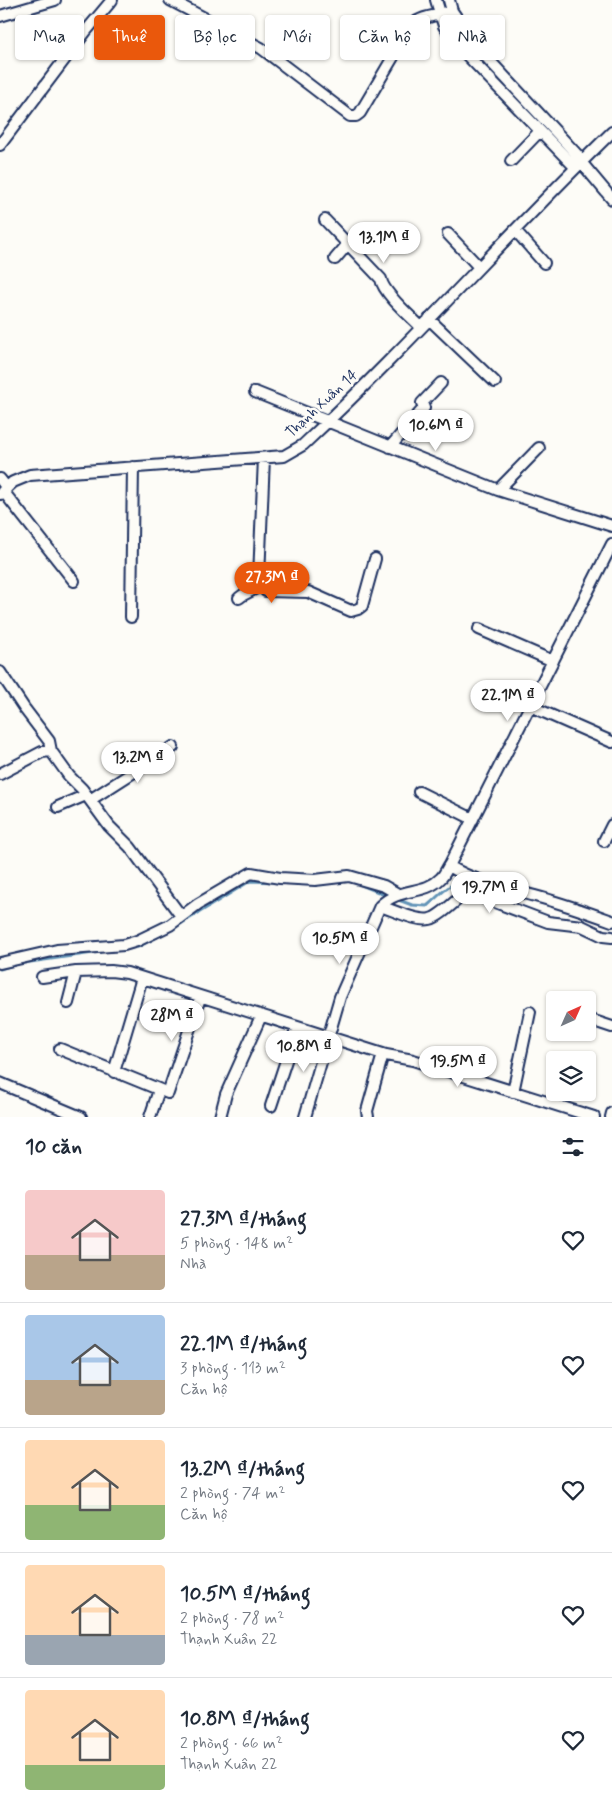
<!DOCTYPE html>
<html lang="vi">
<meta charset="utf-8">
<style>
:root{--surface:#fff;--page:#f2f2f3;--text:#1f2937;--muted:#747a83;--line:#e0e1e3;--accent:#ea580c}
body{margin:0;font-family:Mynerve,sans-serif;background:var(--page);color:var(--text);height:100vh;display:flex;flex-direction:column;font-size:19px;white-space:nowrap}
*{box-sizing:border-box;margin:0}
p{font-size:16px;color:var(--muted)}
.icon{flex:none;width:28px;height:28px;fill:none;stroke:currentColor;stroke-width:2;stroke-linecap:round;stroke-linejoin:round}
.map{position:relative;height:1117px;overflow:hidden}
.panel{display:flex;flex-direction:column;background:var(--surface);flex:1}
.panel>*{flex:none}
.banner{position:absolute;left:15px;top:15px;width:582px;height:45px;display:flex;gap:10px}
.needle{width:32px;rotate:45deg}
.tools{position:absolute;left:546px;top:991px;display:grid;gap:10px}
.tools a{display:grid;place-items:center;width:50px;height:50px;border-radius:5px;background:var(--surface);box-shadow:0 1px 4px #0004;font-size:25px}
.price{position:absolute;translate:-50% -42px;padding:0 11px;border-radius:18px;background:#fff;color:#222;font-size:16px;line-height:32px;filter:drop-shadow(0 1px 2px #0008)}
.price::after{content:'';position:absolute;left:50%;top:30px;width:15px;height:11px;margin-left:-8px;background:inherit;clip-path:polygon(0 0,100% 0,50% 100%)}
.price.current{background:var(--accent);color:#fff}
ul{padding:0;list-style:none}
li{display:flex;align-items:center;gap:15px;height:125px;padding:0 25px}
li+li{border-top:1px solid var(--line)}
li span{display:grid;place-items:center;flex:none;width:140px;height:100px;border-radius:5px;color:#555}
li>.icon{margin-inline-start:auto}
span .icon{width:60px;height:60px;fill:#fffc;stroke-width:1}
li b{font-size:21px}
h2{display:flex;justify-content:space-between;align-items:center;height:60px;padding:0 25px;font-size:21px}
.pill{padding:0 18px;border-radius:5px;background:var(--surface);box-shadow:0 1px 4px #0004;font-size:18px;line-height:45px}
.pill.current{background:var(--accent);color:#fff}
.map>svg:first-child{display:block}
</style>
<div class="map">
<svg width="612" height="1117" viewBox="0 0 612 1117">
<rect width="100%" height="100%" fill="#fdfcf7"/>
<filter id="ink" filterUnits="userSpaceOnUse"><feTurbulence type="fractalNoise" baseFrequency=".02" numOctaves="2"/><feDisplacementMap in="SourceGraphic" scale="10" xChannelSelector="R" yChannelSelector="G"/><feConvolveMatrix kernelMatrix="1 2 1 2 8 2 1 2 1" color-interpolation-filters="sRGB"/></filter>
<g filter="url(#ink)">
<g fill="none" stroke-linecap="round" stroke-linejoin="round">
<!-- stream -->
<path stroke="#6294b7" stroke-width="3" d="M 359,884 L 388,896
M 396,899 L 412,905 L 427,906 C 447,889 451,877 480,885
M 174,928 L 250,881 L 277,882
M 129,948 L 138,947 L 157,937
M 0,969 L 16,964 L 100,952"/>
<!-- minor casing -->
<g stroke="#1b2f5e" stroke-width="14">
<path id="minor" d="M 170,0 L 261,48 L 350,116 L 356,116 L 360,113 L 412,25 C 423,15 439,16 452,11
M 436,0 L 444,26 L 463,51 L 575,167
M 449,0 L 452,11 L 477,47 L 582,160
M 0,16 L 55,0
M 0,145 L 86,31 L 112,0
M 511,161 L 540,131
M 581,162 L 612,199
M 325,220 L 381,279 C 383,293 410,316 421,327
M 515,230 L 544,263
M 448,234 L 479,267
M 335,259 L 347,245
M 429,319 L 495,382
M 255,392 L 498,490 L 612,526
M 390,447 L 424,408 L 422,403 L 441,383
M 264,458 L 259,577 L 266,591 L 308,592 L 351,611 L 358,609 L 362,606 L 375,559
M 0,479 L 7,488
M 498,490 L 539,448
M 3,491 L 74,581
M 0,494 L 13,482 L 30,475 L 284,456 L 303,445 C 410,345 507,234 612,132
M 239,598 L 243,595 L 262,585
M 131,617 L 133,467
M 479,629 L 553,661
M 0,672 L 24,708 L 49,741 L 51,751 L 69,776 L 82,789 L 109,826 L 130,847 L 181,916
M 530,706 L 612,742
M 0,774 L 42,752 L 51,751
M 419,792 L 473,819
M 90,800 L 173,747
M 58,807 L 86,795
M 604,841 L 612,825
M 449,866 C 475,882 506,888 535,896 C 561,903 587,912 612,921
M 380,906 C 393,910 417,922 430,919 C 440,917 456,900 465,893 L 479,896 L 548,922 L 582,926 L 603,936 L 612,937
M 0,963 L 57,950 L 124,945 L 137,941 L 170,925 L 198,904 L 251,873 L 280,878 L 315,880 L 349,876 L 384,886 L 398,894
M 42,977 L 76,972
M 68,1003 L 76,972 L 111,971 L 127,973 L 386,1055 L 413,1060 L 594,1117
M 588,1019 L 612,1027
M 60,1049 L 168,1093 L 200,998
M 114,1072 L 142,978
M 0,1083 L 81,1117
M 513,1092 L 530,1012
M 271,1106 L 297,1027
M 150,1117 L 159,1090
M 220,1117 L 226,1094 L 261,1016
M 305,1117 L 340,997 L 380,906 C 400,886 424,896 441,878 C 445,874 447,868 450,864 L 612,544
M 368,1117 L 367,1111 L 383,1054
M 611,1117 L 612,1113"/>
</g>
<!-- minor -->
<use href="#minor" stroke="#fdfcf7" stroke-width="10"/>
</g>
</g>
<g text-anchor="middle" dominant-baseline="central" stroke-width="5" stroke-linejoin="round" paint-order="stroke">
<!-- street labels -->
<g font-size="15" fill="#1b2f5e" stroke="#fdfcf7">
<text transform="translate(322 404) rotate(-43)">Thạnh Xuân 14</text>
</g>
</g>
</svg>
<div class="tools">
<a><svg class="needle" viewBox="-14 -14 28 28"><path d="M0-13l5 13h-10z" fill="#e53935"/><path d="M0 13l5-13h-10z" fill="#747a83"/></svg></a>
<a><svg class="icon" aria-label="layers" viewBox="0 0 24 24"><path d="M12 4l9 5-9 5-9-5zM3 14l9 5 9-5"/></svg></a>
</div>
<b class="price" style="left:384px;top:264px">13.1M ₫</b>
<b class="price" style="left:436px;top:452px">10.6M ₫</b>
<b class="price current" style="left:272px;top:604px">27.3M ₫</b>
<b class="price" style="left:508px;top:722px">22.1M ₫</b>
<b class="price" style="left:138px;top:784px">13.2M ₫</b>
<b class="price" style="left:490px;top:914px">19.7M ₫</b>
<b class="price" style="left:340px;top:965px">10.5M ₫</b>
<b class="price" style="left:172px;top:1042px">28M ₫</b>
<b class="price" style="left:304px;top:1073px">10.8M ₫</b>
<b class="price" style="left:458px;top:1088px">19.5M ₫</b>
<div class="banner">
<a class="pill">Mua</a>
<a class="pill current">Thuê</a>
<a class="pill">Bộ lọc</a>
<a class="pill">Mới</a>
<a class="pill">Căn hộ</a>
<a class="pill">Nhà</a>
</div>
</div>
<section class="panel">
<h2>10 căn<svg class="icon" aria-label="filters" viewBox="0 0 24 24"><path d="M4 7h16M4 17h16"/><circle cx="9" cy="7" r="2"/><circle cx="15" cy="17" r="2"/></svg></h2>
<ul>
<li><span style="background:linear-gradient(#f6c9c9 65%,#b9a48a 0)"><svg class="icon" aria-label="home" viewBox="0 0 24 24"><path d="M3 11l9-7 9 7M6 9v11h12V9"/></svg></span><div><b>27.3M ₫/tháng</b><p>5 phòng · 148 m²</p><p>Nhà</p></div><svg class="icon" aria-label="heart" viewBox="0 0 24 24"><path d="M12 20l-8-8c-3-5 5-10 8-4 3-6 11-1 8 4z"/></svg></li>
<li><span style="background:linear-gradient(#a9c7e8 65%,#b9a48a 0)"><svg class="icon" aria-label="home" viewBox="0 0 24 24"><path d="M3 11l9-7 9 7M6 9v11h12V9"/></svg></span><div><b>22.1M ₫/tháng</b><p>3 phòng · 113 m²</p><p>Căn hộ</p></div><svg class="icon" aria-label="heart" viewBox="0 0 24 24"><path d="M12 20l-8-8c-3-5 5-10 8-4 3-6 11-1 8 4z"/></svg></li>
<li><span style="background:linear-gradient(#ffd9b3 65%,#8fb573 0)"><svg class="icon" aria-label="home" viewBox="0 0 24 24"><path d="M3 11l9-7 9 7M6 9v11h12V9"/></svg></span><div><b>13.2M ₫/tháng</b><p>2 phòng · 74 m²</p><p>Căn hộ</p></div><svg class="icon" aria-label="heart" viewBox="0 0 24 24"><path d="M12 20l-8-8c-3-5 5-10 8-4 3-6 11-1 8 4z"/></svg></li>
<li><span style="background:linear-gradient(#ffd9b3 70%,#9aa5b1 0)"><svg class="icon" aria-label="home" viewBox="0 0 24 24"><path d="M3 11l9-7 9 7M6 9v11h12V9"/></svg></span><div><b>10.5M ₫/tháng</b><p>2 phòng · 78 m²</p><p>Thạnh Xuân 22</p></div><svg class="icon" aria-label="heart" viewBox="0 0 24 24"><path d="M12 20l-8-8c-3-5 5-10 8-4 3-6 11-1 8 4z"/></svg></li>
<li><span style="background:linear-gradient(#ffd9b3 75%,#8fb573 0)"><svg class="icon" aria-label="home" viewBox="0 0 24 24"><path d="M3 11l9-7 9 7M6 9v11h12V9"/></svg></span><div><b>10.8M ₫/tháng</b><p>2 phòng · 66 m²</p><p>Thạnh Xuân 22</p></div><svg class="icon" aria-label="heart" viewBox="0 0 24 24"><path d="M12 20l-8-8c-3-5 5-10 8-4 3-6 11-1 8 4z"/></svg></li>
</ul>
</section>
